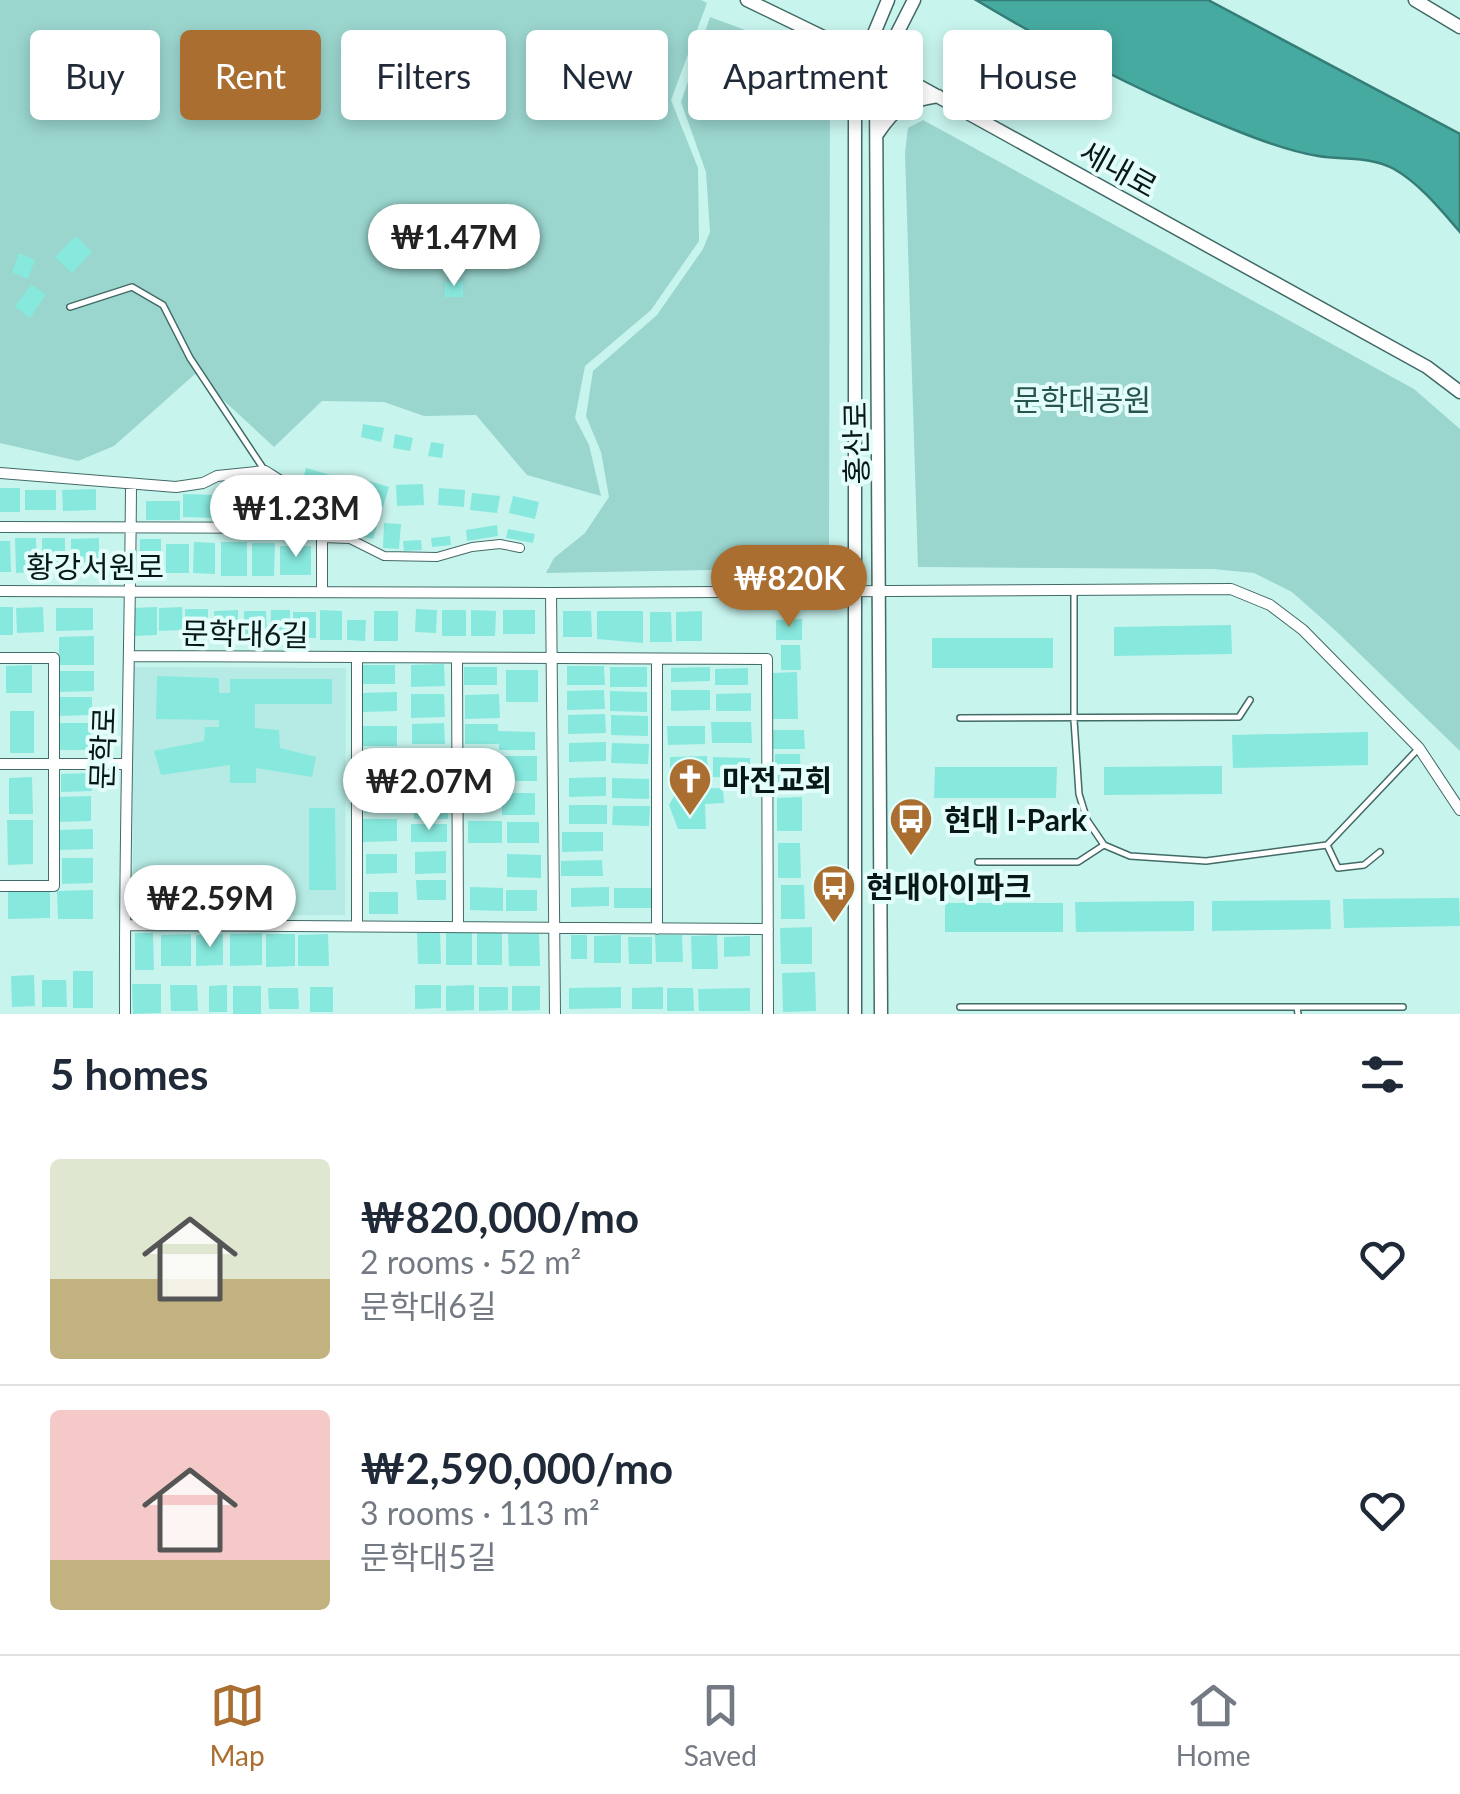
<!DOCTYPE html>
<meta charset="utf-8">
<style>
:root{--surface:#fff;--page:#f2f2f3;--text:#1f2937;--muted:#747a83;--line:#e0e1e3;--accent:#aa6f30}
body{margin:0;font-family:Lato,"Noto Sans KR",sans-serif;background:var(--page);color:var(--text);height:100vh;display:flex;flex-direction:column;font-size:38px;white-space:nowrap}
*{box-sizing:border-box;margin:0}
p{font-size:32px;color:var(--muted)}
.icon{flex:none;width:55px;height:55px;fill:none;stroke:currentColor;stroke-width:2;stroke-linecap:round;stroke-linejoin:round}
.map{position:relative;height:1014px;overflow:hidden}
.drawer{display:flex;flex-direction:column;background:var(--surface);flex:1}
.drawer>*{flex:none}
.hud{position:absolute;left:30px;top:30px;width:1400px;height:90px;display:flex;gap:20px}
.price{position:absolute;translate:-50% -85px;padding:0 22px;border-radius:35px;background:#fff;color:#222;font-size:32px;line-height:65px;filter:drop-shadow(0 2px 5px #0008)}
.price::after{content:'';position:absolute;left:50%;top:60px;width:30px;height:22px;margin-left:-15px;background:inherit;clip-path:polygon(0 0,100% 0,50% 100%)}
.price.current{background:var(--accent);color:#fff}
ul{padding:0;list-style:none}
li{display:flex;align-items:center;gap:30px;height:250px;padding:0 50px}
li+li{border-top:2px solid var(--line)}
li span{display:grid;place-items:center;flex:none;width:280px;height:200px;border-radius:10px;color:#555}
li>.icon{margin-inline-start:auto}
span .icon{width:120px;height:120px;fill:#fffc;stroke-width:1}
li b{font-size:42px}
h2{display:flex;justify-content:space-between;align-items:center;height:120px;padding:0 50px;font-size:42px}
.chip{padding:0 35px;border-radius:10px;background:var(--surface);box-shadow:0 5px 15px #0003;font-size:35px;line-height:90px}
.chip.current{background:var(--accent);color:#fff}
.tab-bar{display:flex;justify-content:space-around;align-items:center;height:140px;border-top:2px solid var(--line);background:var(--surface);font-size:28px;color:var(--muted)}
.tab-bar a{display:grid;justify-items:center;gap:5px}
.tab-bar .current{color:var(--accent)}
.map>svg:first-child{display:block}
</style>
<div class="map">
<svg width="1460" height="1014" viewBox="0 0 1460 1014">
<rect width="100%" height="100%" fill="#c8f4ee"/>
<!-- built -->
<path fill="#b5ebe4" d="M 132,667 L 346,668 L 345,915 L 133,916 Z"/>
<!-- green -->
<path fill="#9ad5ce" d="M 0,0 L 701,0 L 707,3 L 671,100 L 698,168 L 699,241 L 651,310 L 585,366 L 575,418 L 589,445 L 601,496 L 527,475 L 476,415 L 424,416 L 384,402 L 322,401 L 274,447 L 195,374 L 114,446 L 78,461 L 0,443 Z
M 710,17 L 796,49 L 822,63 L 830,79 L 829,552 L 812,568 L 546,573 L 554,558 L 585,533 L 609,497 L 601,452 L 586,416 L 593,371 L 657,315 L 703,249 L 710,232 L 706,172 L 681,102 Z
M 923,120 L 1414,389 L 1460,429 L 1460,751 L 1336,631 L 1292,592 L 1254,573 L 1213,569 L 918,567 L 905,153 L 908,128 Z"/>
<!-- water -->
<path fill="#47aaa1" stroke="#347e77" stroke-width="2.5" d="M 976,0 L 1208,0 L 1460,134 L 1460,232 C 1441,210 1419,183 1394,169 C 1371,156 1343,160 1318,156 C 1288,151 1259,140 1230,128 C 1142,93 1058,49 976,0 Z"/>
<!-- building -->
<path fill="#87e8dd" d="M 76,236 L 92,252 L 72,273 L 55,257 Z
M 19,253 L 35,260 L 28,279 L 12,272 Z
M 463,281 L 463,297 L 445,297 L 445,282 Z
M 31,284 L 46,295 L 30,318 L 15,307 Z
M 363,424 L 384,428 L 381,442 L 361,437 Z
M 395,434 L 413,438 L 410,451 L 393,448 Z
M 431,442 L 444,444 L 442,458 L 428,456 Z
M 306,468 L 334,476 L 329,494 L 301,486 Z
M 359,478 L 389,487 L 383,507 L 353,497 Z
M 247,484 L 247,518 L 222,518 L 221,485 Z
M 423,484 L 424,505 L 397,506 L 396,485 Z
M 0,488 L 20,488 L 20,512 L 0,512 Z
M 439,488 L 465,490 L 464,507 L 438,505 Z
M 96,489 L 96,510 L 63,511 L 62,490 Z
M 25,490 L 56,490 L 56,510 L 25,510 Z
M 254,491 L 280,491 L 280,519 L 255,519 Z
M 472,493 L 500,496 L 497,513 L 470,510 Z
M 183,494 L 216,495 L 216,518 L 183,517 Z
M 513,496 L 539,502 L 535,519 L 509,513 Z
M 337,499 L 353,503 L 345,530 L 330,526 Z
M 146,501 L 180,501 L 180,520 L 146,520 Z
M 352,519 L 377,526 L 373,539 L 348,533 Z
M 384,523 L 401,524 L 399,549 L 383,548 Z
M 497,525 L 498,536 L 467,541 L 466,530 Z
M 508,529 L 535,534 L 533,543 L 506,538 Z
M 450,536 L 451,545 L 432,547 L 431,538 Z
M 15,538 L 36,538 L 37,572 L 16,573 Z
M 42,538 L 65,538 L 65,568 L 42,568 Z
M 99,538 L 99,563 L 71,563 L 71,539 Z
M 140,539 L 161,539 L 161,575 L 139,575 Z
M 421,540 L 422,550 L 404,551 L 403,541 Z
M 0,541 L 10,541 L 11,572 L 0,572 Z
M 194,542 L 215,543 L 215,574 L 193,573 Z
M 221,542 L 247,542 L 247,576 L 221,576 Z
M 252,543 L 275,543 L 274,576 L 252,576 Z
M 166,544 L 189,544 L 189,573 L 166,573 Z
M 280,546 L 311,546 L 311,575 L 280,575 Z
M 0,607 L 13,607 L 13,635 L 0,635 Z
M 43,607 L 44,632 L 17,633 L 16,608 Z
M 157,607 L 157,635 L 133,636 L 133,608 Z
M 182,607 L 183,630 L 159,631 L 159,608 Z
M 56,608 L 93,608 L 93,630 L 56,631 Z
M 185,609 L 208,609 L 208,638 L 185,638 Z
M 416,609 L 437,610 L 436,633 L 415,632 Z
M 238,610 L 238,638 L 214,638 L 214,611 Z
M 271,610 L 290,610 L 290,637 L 270,636 Z
M 320,610 L 342,611 L 342,640 L 320,640 Z
M 442,610 L 466,610 L 466,636 L 442,636 Z
M 471,610 L 496,611 L 495,636 L 471,636 Z
M 503,610 L 535,610 L 535,634 L 503,634 Z
M 244,611 L 266,611 L 267,636 L 244,637 Z
M 374,611 L 398,611 L 398,641 L 374,641 Z
M 563,611 L 591,611 L 592,637 L 563,637 Z
M 597,611 L 643,611 L 643,643 L 597,639 Z
M 702,611 L 702,641 L 676,641 L 676,612 Z
M 293,612 L 316,612 L 316,638 L 294,638 Z
M 650,612 L 671,612 L 672,642 L 650,642 Z
M 802,619 L 802,640 L 776,640 L 776,620 Z
M 347,620 L 366,620 L 365,641 L 347,640 Z
M 1231,625 L 1232,654 L 1114,656 L 1114,627 Z
M 94,636 L 94,665 L 59,665 L 59,637 Z
M 932,638 L 1053,638 L 1053,668 L 932,668 Z
M 781,645 L 800,645 L 801,670 L 781,670 Z
M 444,664 L 445,686 L 411,687 L 411,665 Z
M 32,665 L 32,693 L 6,693 L 6,666 Z
M 363,665 L 395,665 L 395,684 L 363,684 Z
M 567,666 L 604,666 L 605,685 L 567,685 Z
M 464,667 L 497,667 L 497,685 L 464,685 Z
M 610,667 L 647,667 L 647,687 L 610,687 Z
M 710,667 L 710,681 L 671,682 L 671,668 Z
M 748,668 L 748,685 L 715,685 L 715,669 Z
M 506,670 L 538,670 L 538,702 L 506,702 Z
M 58,671 L 94,671 L 94,691 L 58,692 Z
M 797,672 L 798,719 L 773,719 L 772,673 Z
M 157,676 L 219,678 L 219,693 L 230,693 L 230,679 L 332,679 L 332,704 L 255,704 L 255,728 L 279,730 L 280,748 L 316,757 L 312,777 L 256,768 L 256,783 L 230,783 L 230,765 L 161,775 L 154,751 L 204,741 L 205,727 L 219,727 L 219,720 L 156,719 Z
M 604,690 L 605,709 L 567,710 L 567,691 Z
M 671,690 L 710,690 L 710,710 L 671,711 Z
M 610,691 L 647,692 L 647,712 L 610,711 Z
M 397,692 L 397,711 L 362,712 L 361,693 Z
M 751,693 L 751,711 L 716,711 L 716,694 Z
M 411,694 L 444,694 L 445,717 L 411,718 Z
M 499,694 L 500,718 L 465,719 L 465,695 Z
M 56,697 L 92,697 L 92,715 L 56,716 Z
M 10,711 L 34,711 L 34,753 L 10,753 Z
M 605,714 L 606,733 L 568,734 L 568,715 Z
M 611,715 L 648,716 L 648,736 L 611,735 Z
M 711,722 L 751,722 L 752,743 L 712,743 Z
M 58,723 L 91,723 L 91,750 L 59,750 Z
M 444,723 L 445,744 L 412,744 L 412,724 Z
M 465,724 L 498,724 L 498,731 L 535,732 L 535,750 L 499,750 L 499,744 L 465,744 Z
M 362,726 L 397,726 L 397,746 L 363,746 Z
M 667,726 L 705,726 L 705,744 L 668,745 Z
M 772,730 L 804,730 L 805,749 L 772,749 Z
M 1368,732 L 1368,765 L 1233,768 L 1232,735 Z
M 606,742 L 606,761 L 569,762 L 569,743 Z
M 612,743 L 649,744 L 648,764 L 611,763 Z
M 446,754 L 447,780 L 415,780 L 414,755 Z
M 467,754 L 502,754 L 502,777 L 467,777 Z
M 775,754 L 800,754 L 801,782 L 775,782 Z
M 362,756 L 397,756 L 398,778 L 362,778 Z
M 504,756 L 537,756 L 537,781 L 504,781 Z
M 707,756 L 708,775 L 670,776 L 670,757 Z
M 713,757 L 750,758 L 750,778 L 713,777 Z
M 1222,766 L 1222,794 L 1104,795 L 1104,767 Z
M 935,767 L 1057,767 L 1056,798 L 934,798 Z
M 92,773 L 92,791 L 61,792 L 61,774 Z
M 32,777 L 33,814 L 9,814 L 9,778 Z
M 606,777 L 606,796 L 569,797 L 569,778 Z
M 612,778 L 649,779 L 649,799 L 612,798 Z
M 415,786 L 446,786 L 446,803 L 415,803 Z
M 723,788 L 724,803 L 705,804 L 706,829 L 678,829 L 669,805 L 678,789 Z
M 364,790 L 397,790 L 397,812 L 365,813 Z
M 502,793 L 535,793 L 535,815 L 502,815 Z
M 91,796 L 91,821 L 58,822 L 58,797 Z
M 802,797 L 802,831 L 777,831 L 777,798 Z
M 569,805 L 607,805 L 607,824 L 569,824 Z
M 448,806 L 448,819 L 414,819 L 414,807 Z
M 613,806 L 650,806 L 649,826 L 612,825 Z
M 309,808 L 335,808 L 336,890 L 309,890 Z
M 363,819 L 397,819 L 397,841 L 363,842 Z
M 7,820 L 33,820 L 33,864 L 8,865 Z
M 468,821 L 502,821 L 502,843 L 468,843 Z
M 507,822 L 539,822 L 539,843 L 507,843 Z
M 411,824 L 447,824 L 447,842 L 411,842 Z
M 93,829 L 93,849 L 58,850 L 57,830 Z
M 562,832 L 603,832 L 603,851 L 562,852 Z
M 778,843 L 800,843 L 801,878 L 778,878 Z
M 446,851 L 446,873 L 415,874 L 415,852 Z
M 366,854 L 397,854 L 397,873 L 366,874 Z
M 507,854 L 541,855 L 541,878 L 507,877 Z
M 62,858 L 93,858 L 93,883 L 62,884 Z
M 602,860 L 603,876 L 561,876 L 561,861 Z
M 416,880 L 446,880 L 446,900 L 417,900 Z
M 781,885 L 804,885 L 805,919 L 781,919 Z
M 470,887 L 503,888 L 503,911 L 470,910 Z
M 609,887 L 609,906 L 571,907 L 571,888 Z
M 614,888 L 651,888 L 651,908 L 614,908 Z
M 93,890 L 93,919 L 58,919 L 57,891 Z
M 506,890 L 537,890 L 537,911 L 506,911 Z
M 8,892 L 50,892 L 50,918 L 8,919 Z
M 369,892 L 398,892 L 398,914 L 369,914 Z
M 1459,898 L 1460,926 L 1344,928 L 1343,899 Z
M 1330,900 L 1331,929 L 1212,931 L 1212,901 Z
M 1194,901 L 1194,931 L 1076,932 L 1075,902 Z
M 945,903 L 1063,903 L 1063,932 L 945,932 Z
M 812,927 L 812,964 L 781,964 L 780,928 Z
M 446,932 L 472,932 L 472,965 L 446,965 Z
M 477,932 L 502,932 L 502,965 L 477,965 Z
M 135,933 L 153,933 L 154,970 L 135,970 Z
M 262,933 L 262,965 L 230,966 L 230,934 Z
M 417,933 L 440,933 L 441,964 L 418,964 Z
M 191,934 L 191,966 L 161,966 L 161,935 Z
M 223,934 L 223,965 L 196,966 L 196,935 Z
M 266,934 L 295,934 L 295,966 L 266,967 Z
M 328,934 L 329,966 L 298,966 L 298,935 Z
M 508,934 L 539,934 L 540,966 L 509,966 Z
M 571,935 L 587,935 L 587,959 L 571,959 Z
M 621,935 L 621,963 L 594,963 L 594,936 Z
M 655,935 L 682,935 L 683,962 L 656,962 Z
M 717,935 L 718,969 L 692,969 L 691,936 Z
M 750,936 L 750,956 L 724,957 L 724,937 Z
M 628,937 L 652,937 L 652,964 L 629,964 Z
M 73,971 L 93,971 L 93,1008 L 73,1008 Z
M 815,972 L 816,1011 L 783,1012 L 782,973 Z
M 34,975 L 35,1006 L 12,1007 L 11,976 Z
M 42,980 L 66,980 L 67,1007 L 42,1007 Z
M 132,984 L 161,984 L 161,1013 L 133,1014 Z
M 170,985 L 197,985 L 198,1011 L 171,1011 Z
M 227,985 L 227,1012 L 209,1012 L 209,986 Z
M 415,985 L 441,985 L 441,1008 L 415,1009 Z
M 474,985 L 474,1010 L 446,1011 L 446,986 Z
M 233,986 L 261,986 L 261,1014 L 233,1014 Z
M 512,986 L 540,986 L 540,1010 L 512,1011 Z
M 310,987 L 333,987 L 333,1012 L 310,1012 Z
M 479,987 L 508,987 L 508,1010 L 479,1011 Z
M 621,987 L 621,1008 L 569,1009 L 569,988 Z
M 663,987 L 663,1009 L 632,1009 L 632,988 Z
M 268,988 L 298,988 L 299,1009 L 269,1009 Z
M 667,988 L 693,988 L 694,1011 L 667,1011 Z
M 750,988 L 750,1011 L 699,1011 L 698,989 Z"/>
<g fill="none" stroke-linecap="round" stroke-linejoin="round">
<!-- service casing -->
<g stroke="#426a66" stroke-width="8">
<path id="service" d="M 70,307 L 132,287 L 163,305 L 190,358 L 265,471
M 1074,592 L 1074,720 L 1079,794 L 1087,820 L 1104,845 L 1130,856 L 1206,861 L 1327,845 L 1419,748
M 960,718 L 1239,717 L 1250,700
M 1327,845 L 1338,868 L 1364,865 L 1380,852
M 978,862 L 1078,862 L 1104,845
M 960,1007 L 1297,1007 L 1298,1014
M 1297,1007 L 1403,1007"/>
</g>
<!-- pedestrian casing -->
<g stroke="#426a66" stroke-width="10">
<path id="pedestrian" d="M 322,538 L 350,539 L 384,556 L 437,557 L 472,547 L 500,544 L 520,548"/>
</g>
<!-- minor casing -->
<g stroke="#426a66" stroke-width="12">
<path id="minor" d="M 0,473 L 176,487 L 203,483 L 217,476 L 265,471 C 274,477 285,482 291,491 C 304,506 309,525 322,538 L 322,592
M 0,527 L 312,528
M 0,591 L 551,593 L 1231,589 L 1270,605 L 1303,630 L 1419,748 L 1460,810
M 551,593 L 555,1014
M 131,656 L 767,659 L 768,1014
M 0,658 L 54,658 L 54,886 L 0,886
M 357,659 L 357,926
M 457,659 L 458,927
M 657,659 L 657,929
M 0,764 L 125,764
M 125,925 L 768,929
M 125,1014 C 124,837 130,661 131,485"/>
</g>
<!-- tertiary casing -->
<g stroke="#426a66" stroke-width="15">
<path id="tertiary" d="M 747,0 L 881,65 L 1427,367 L 1460,392
M 1415,0 L 1460,27
M 878,133 C 896,106 906,101 938,96
M 855,1014 L 855,79 L 888,0
M 881,1014 L 876,89 L 881,65 L 914,0"/>
</g>
<!-- service -->
<use href="#service" stroke="#fff" stroke-width="5"/>
<!-- pedestrian -->
<use href="#pedestrian" stroke="#fff" stroke-width="8"/>
<!-- minor -->
<use href="#minor" stroke="#fff" stroke-width="10"/>
<!-- tertiary -->
<use href="#tertiary" stroke="#fff" stroke-width="12"/>
</g>
<!-- icons -->
<defs>
<g id="church-pin" transform="scale(2.25)"><path d="M0 17L-7.5 6A9.5 9.5 0 1 1 7.5 6Z" fill="#aa6f30" stroke="#e3fdfa"/><path d="M-1.2-6h2.4v3.5h3.3v2.4h-3.3V6h-2.4V-.1h-3.3v-2.4h3.3Z" fill="#fff"/></g>
<g id="bus-pin" transform="scale(2.25)"><path d="M0 17L-7.5 6A9.5 9.5 0 1 1 7.5 6Z" fill="#aa6f30" stroke="#e3fdfa"/><path d="M-5-6H5V4H4V6H2V4H-2V6H-4V4H-5ZM-3.5-4V0h7V-4ZM-3.5 1.2v1.5H-2V1.2ZM2 1.2v1.5H3.5V1.2Z" fill="#fff"/></g>
</defs>
<g fill-rule="evenodd">
<use href="#church-pin" x="690" y="779"/>
<use href="#bus-pin" x="911" y="819"/>
<use href="#bus-pin" x="834" y="886"/>
</g>
<g text-anchor="middle" dominant-baseline="central" stroke-width="8" stroke-linejoin="round" paint-order="stroke">
<!-- street labels -->
<g font-size="30" fill="#071816" stroke="#e3fdfa">
<text transform="translate(1119 168) rotate(29)">세내로</text>
<text transform="translate(855 443) rotate(-91)">홍산로</text>
<text x="95" y="566">황강서원로</text>
<text transform="translate(245 633) rotate(1)">문학대6길</text>
<text transform="translate(102 748) rotate(-88)">문학로</text>
</g>
<!-- park labels -->
<g font-size="30" fill="#285450" stroke="#e3fdfa">
<text x="1082" y="399">문학대공원</text>
</g>
<!-- poi labels -->
<g font-size="30" font-weight="bold" fill="#071816" stroke="#e3fdfa" text-anchor="start">
<text x="722" y="779">마전교회</text>
<text x="944" y="819">현대 I-Park</text>
<text x="866" y="886">현대아이파크</text>
</g>
</g>
</svg>
<b class="price" style="left:454px;top:289px">₩1.47M</b>
<b class="price" style="left:296px;top:560px">₩1.23M</b>
<b class="price current" style="left:789px;top:630px">₩820K</b>
<b class="price" style="left:429px;top:833px">₩2.07M</b>
<b class="price" style="left:210px;top:950px">₩2.59M</b>
<div class="hud">
<a class="chip">Buy</a>
<a class="chip current">Rent</a>
<a class="chip">Filters</a>
<a class="chip">New</a>
<a class="chip">Apartment</a>
<a class="chip">House</a>
</div>
</div>
<section class="drawer">
<h2>5 homes<svg class="icon" aria-label="filters" viewBox="0 0 24 24"><path d="M4 7h16M4 17h16"/><circle cx="9" cy="7" r="2"/><circle cx="15" cy="17" r="2"/></svg></h2>
<ul>
<li><span style="background:linear-gradient(#dfe7d0 60%,#c2b280 0)"><svg class="icon" aria-label="home" viewBox="0 0 24 24"><path d="M3 11l9-7 9 7M6 9v11h12V9"/></svg></span><div><b>₩820,000/mo</b><p>2 rooms · 52 m²</p><p>문학대6길</p></div><svg class="icon" aria-label="heart" viewBox="0 0 24 24"><path d="M12 20l-8-8c-3-5 5-10 8-4 3-6 11-1 8 4z"/></svg></li>
<li><span style="background:linear-gradient(#f6c9c9 75%,#c2b280 0)"><svg class="icon" aria-label="home" viewBox="0 0 24 24"><path d="M3 11l9-7 9 7M6 9v11h12V9"/></svg></span><div><b>₩2,590,000/mo</b><p>3 rooms · 113 m²</p><p>문학대5길</p></div><svg class="icon" aria-label="heart" viewBox="0 0 24 24"><path d="M12 20l-8-8c-3-5 5-10 8-4 3-6 11-1 8 4z"/></svg></li>
</ul>
</section>
<nav class="tab-bar">
<a class="current"><svg class="icon" aria-label="map" viewBox="0 0 24 24"><path d="M3 6l6-2 6 2 6-2v14l-6 2-6-2-6 2zM9 4v14M15 6v14"/></svg>Map</a>
<a><svg class="icon" aria-label="saved" viewBox="0 0 24 24"><path d="M7 4h10v16l-5-4-5 4z"/></svg>Saved</a>
<a><svg class="icon" aria-label="home" viewBox="0 0 24 24"><path d="M3 11l9-7 9 7M6 9v11h12V9"/></svg>Home</a>
</nav>
